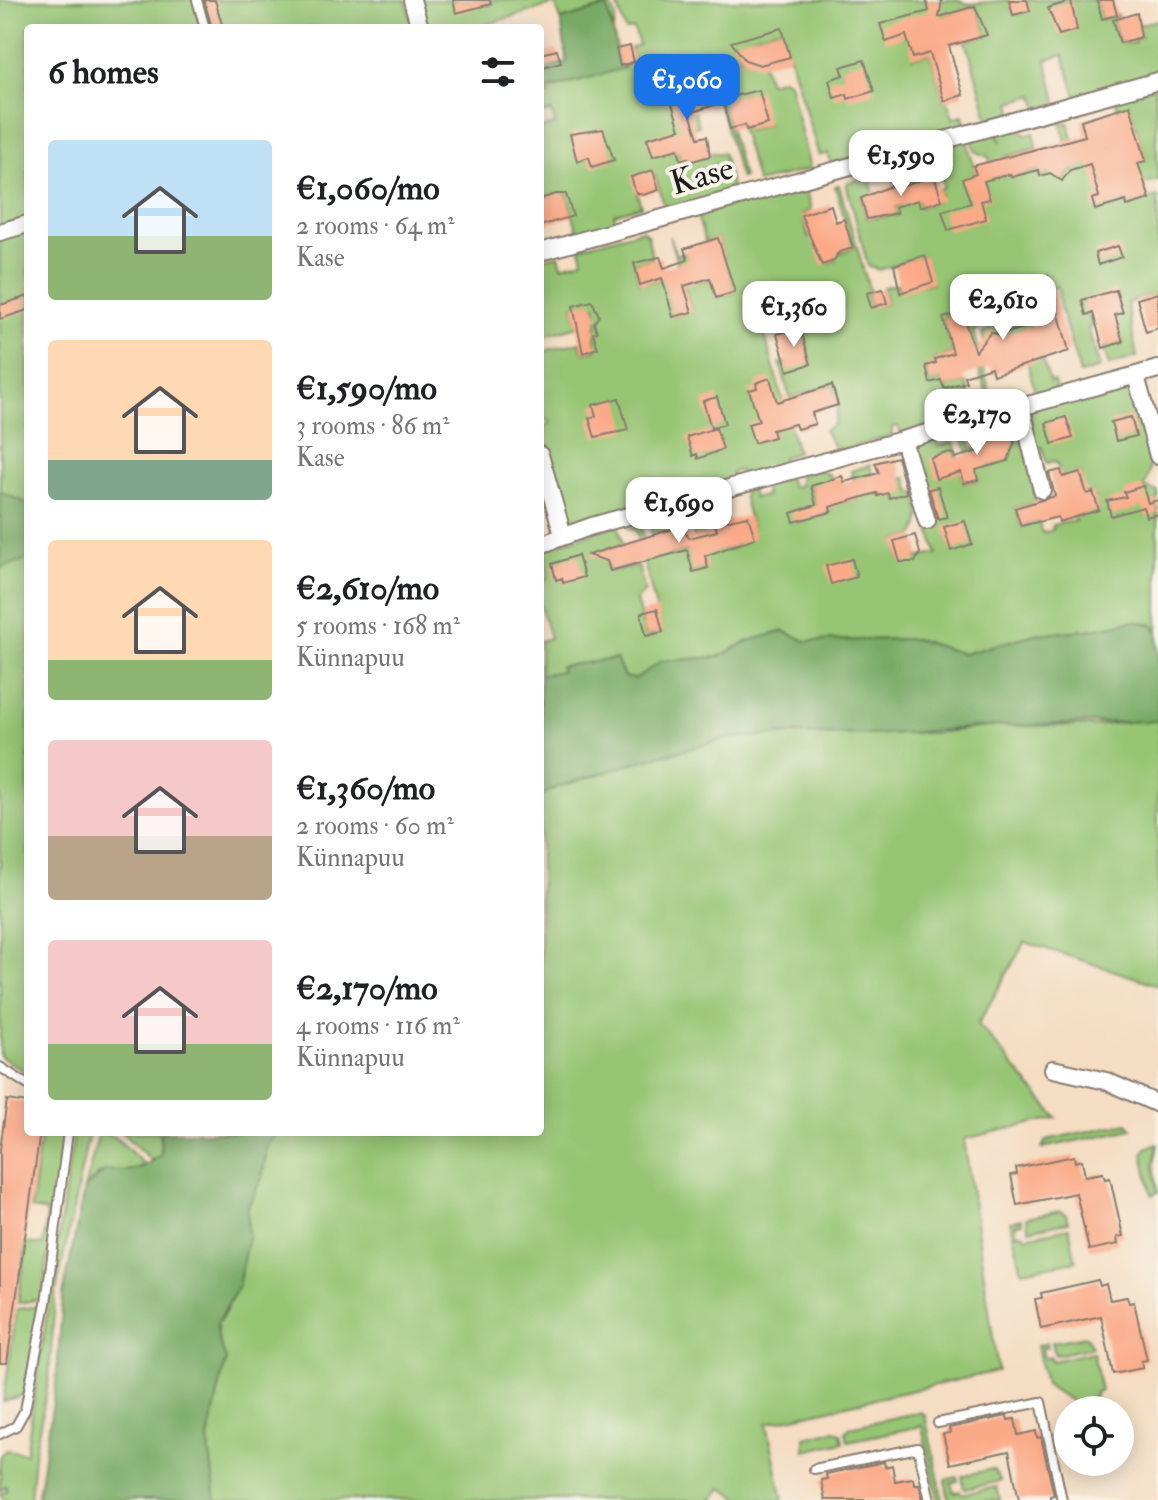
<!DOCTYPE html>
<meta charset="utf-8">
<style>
:root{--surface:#fff;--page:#f6f6f6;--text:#202124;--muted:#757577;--accent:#1a73e8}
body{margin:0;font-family:"IM FELL Double Pica",serif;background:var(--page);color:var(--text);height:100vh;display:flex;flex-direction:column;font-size:30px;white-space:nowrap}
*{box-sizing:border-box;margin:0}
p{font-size:26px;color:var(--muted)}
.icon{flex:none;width:44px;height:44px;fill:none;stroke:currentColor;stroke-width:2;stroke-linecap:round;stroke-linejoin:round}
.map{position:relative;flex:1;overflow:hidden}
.details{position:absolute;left:24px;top:24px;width:520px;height:1112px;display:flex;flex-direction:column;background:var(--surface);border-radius:8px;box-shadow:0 4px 20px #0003}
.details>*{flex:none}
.fabs{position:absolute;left:1054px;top:1396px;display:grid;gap:16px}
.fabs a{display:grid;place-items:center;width:80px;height:80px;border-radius:50%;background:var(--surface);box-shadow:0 4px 20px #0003;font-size:40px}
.price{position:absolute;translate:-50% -68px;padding:0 18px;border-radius:16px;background:#fff;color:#222;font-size:26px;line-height:52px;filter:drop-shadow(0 2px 4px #0008)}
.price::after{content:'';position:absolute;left:50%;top:48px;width:24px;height:18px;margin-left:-12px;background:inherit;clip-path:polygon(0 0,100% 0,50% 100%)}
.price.on{background:var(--accent);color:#fff}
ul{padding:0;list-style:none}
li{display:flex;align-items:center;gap:24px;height:200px;padding:0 24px}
li span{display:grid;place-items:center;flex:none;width:224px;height:160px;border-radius:8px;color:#555}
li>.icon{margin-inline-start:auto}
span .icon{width:96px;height:96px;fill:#fffc;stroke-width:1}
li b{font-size:34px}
h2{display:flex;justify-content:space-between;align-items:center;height:96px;padding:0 24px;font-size:34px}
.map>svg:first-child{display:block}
</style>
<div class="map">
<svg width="1158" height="1500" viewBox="0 0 1158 1500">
<rect width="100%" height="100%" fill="#f7f3e8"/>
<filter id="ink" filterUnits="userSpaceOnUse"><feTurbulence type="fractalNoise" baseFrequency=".0125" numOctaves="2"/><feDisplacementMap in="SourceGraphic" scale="16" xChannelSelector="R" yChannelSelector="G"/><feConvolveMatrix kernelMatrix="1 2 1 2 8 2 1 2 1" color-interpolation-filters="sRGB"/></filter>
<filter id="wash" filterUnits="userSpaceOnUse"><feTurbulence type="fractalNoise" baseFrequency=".006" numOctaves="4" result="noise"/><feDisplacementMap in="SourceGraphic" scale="32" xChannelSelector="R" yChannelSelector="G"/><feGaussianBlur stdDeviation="1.8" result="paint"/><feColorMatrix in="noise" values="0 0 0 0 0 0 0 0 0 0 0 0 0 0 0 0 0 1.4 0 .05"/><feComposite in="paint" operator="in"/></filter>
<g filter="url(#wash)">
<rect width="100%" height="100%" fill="#f4ddc2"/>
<!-- green -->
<path fill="#96c573" stroke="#597048" stroke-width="2" d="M 0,0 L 406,0 L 413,28 L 28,28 L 28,218 L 0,226 Z
M 419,0 L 608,0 L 616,17 L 614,30 L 607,7 L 561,20 L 555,4 L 474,28 L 426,28 Z
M 616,0 L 958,0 L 969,4 L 1009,0 L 1014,15 L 1029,11 L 1027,0 L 1097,0 L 1102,19 L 1117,15 L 1118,19 L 1113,21 L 1120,43 L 1135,43 L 1134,39 L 1141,37 L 1138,25 L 1158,20 L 1158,74 L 1076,96 L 1063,55 L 1046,60 L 1057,103 L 1039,108 L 1034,95 L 1011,102 L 1014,115 L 989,120 L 966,41 L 987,35 L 975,6 L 943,16 L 913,58 L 930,53 L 944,100 L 947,99 L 953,118 L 963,115 L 966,127 L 831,163 L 828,153 L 819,156 L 781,28 L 753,36 L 737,50 L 745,60 L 763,64 L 769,82 L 783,78 L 789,82 L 810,169 L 757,183 L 740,126 L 745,125 L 747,130 L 768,124 L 744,94 L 722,100 L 743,177 L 740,178 L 717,95 L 714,95 L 708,75 L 694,79 L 695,85 L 680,84 L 681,89 L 675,91 L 694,111 L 699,126 L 680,132 L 676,142 L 681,160 L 688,158 L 689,162 L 712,153 L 723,153 L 732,190 L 666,211 L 655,175 L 639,179 L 637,193 L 641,206 L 614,214 L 616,225 L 579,235 L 566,194 L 540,199 L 540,129 L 555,125 L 552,112 L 540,114 L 540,92 L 549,95 L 548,90 L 634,62 L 631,48 L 639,45 L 634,29 L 626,31 Z
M 1155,87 L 1158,180 L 1122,189 L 1127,205 L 1158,197 L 1158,293 L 1127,303 L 1137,357 L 1109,365 L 1103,348 L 1123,342 L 1082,300 L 1092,326 L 1088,328 L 1100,368 L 1080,374 L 1060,307 L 1058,286 L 1052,288 L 1048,275 L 1026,281 L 1033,309 L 1025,312 L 1050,382 L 1054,381 L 1056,390 L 1042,394 L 1034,389 L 1020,330 L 984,342 L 982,334 L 990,328 L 988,322 L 973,331 L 991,396 L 988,399 L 961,313 L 943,318 L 953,353 L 935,359 L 936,363 L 926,367 L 930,383 L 941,380 L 944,388 L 966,382 L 972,404 L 955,409 L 957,417 L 901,433 L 898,426 L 892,427 L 892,435 L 837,452 L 824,430 L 834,424 L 838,405 L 832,385 L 790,398 L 780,363 L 811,364 L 800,328 L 777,334 L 768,319 L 761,321 L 797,453 L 782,457 L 782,466 L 744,477 L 739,470 L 732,472 L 732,481 L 581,522 L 564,514 L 540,437 L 540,428 L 550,424 L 549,419 L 540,421 L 540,352 L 580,342 L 583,353 L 597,349 C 593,330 600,321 596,305 L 573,306 L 578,326 L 540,337 L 540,259 L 559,255 L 562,266 L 583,260 L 580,247 L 642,230 L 648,236 L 652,259 L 634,263 L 640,284 L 666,277 L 674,296 L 668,299 L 674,317 L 692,311 L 669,236 L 676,255 L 686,253 L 697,282 L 710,278 L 717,298 L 734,292 L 718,239 L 705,242 L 697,215 L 803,184 L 811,209 L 802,215 L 809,238 L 813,238 L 828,263 L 835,261 L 836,254 L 853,248 L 835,186 L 839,185 L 870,292 L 867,294 L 871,307 L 887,303 L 883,287 L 897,284 L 899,290 L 932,283 L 924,256 L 879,270 L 868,266 L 846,183 L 869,177 L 874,194 L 861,198 L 867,219 L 897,215 L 895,207 L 902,205 L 889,160 L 907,155 L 920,207 L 936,202 L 941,196 L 938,189 L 944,187 L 932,149 L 967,140 L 978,182 L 994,172 L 989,157 L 976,152 L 972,139 L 995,131 L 1001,142 L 998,131 L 1018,126 L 1026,135 L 1034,132 L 1037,148 L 1005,157 L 1011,177 L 1039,170 L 1040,176 L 1054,172 L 1062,181 L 1074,169 L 1061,124 L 1068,122 L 1075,145 L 1146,161 L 1130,106 L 1118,109 L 1115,97 Z
M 28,224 L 28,1074 L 0,1056 L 0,232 Z
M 1131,383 C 1148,403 1158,472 1143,487 L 1158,492 L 1158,631 L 1153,625 L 1134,621 L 1087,630 L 1035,634 L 963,654 L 915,639 L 806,641 L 784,631 L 749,641 L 718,657 L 662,661 L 635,679 L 624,677 L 616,659 L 561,666 L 561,671 L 540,675 L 540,641 L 550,638 L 540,604 L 540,571 L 543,579 L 548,578 L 545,548 L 618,525 L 623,544 L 605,550 L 600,556 L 606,559 L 610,571 L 638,566 L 645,591 L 636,601 L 646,636 L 662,632 L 636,530 L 630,528 L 640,525 L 650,559 L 659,557 L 657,552 L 664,550 L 667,556 L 688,550 L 694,572 L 706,568 L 685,512 L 698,513 L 707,548 L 721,545 L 724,551 L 736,547 L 735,541 L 754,538 L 743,495 L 746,490 L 751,489 L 753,498 L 766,496 L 763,485 L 788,478 L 792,487 L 799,486 L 799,475 L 819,470 L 831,476 L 832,483 L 811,487 L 818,516 L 831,512 L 829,505 L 859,499 L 851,471 L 870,465 L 878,496 L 899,495 L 898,479 L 906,477 L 911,492 L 917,492 C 921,509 923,519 915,535 L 895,541 L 900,561 L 937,554 L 928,522 L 937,520 L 930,513 L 910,445 L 936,437 L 939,446 L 954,442 L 964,483 L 978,480 L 963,439 L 969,438 L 972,450 L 978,448 L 973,426 L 1013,414 L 1019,424 L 1002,426 L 995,432 L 996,436 L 984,440 L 979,453 L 987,467 L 1009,460 L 1004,442 L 1022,440 L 1033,471 L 1035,502 L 1015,508 L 1021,526 L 1038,521 L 1042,533 L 1053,530 L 1052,525 L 1075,521 L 1074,517 L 1098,509 L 1093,493 L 1070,499 L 1066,486 L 1082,481 L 1080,472 L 1060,481 L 1063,476 L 1055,461 L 1046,463 L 1042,447 L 1036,447 L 1028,409 Z
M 675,509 L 682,526 L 653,537 L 648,516 Z
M 1146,720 L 1158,721 L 1158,985 L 1025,942 L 978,1024 L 1057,1118 L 964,1139 L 998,1371 L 767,1423 L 783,1500 L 742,1500 L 722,1488 L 713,1500 L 216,1500 L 208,1438 L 226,1359 L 218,1339 L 217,1324 L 227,1309 L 248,1236 L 248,1206 L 262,1178 L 267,1147 L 277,1132 L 540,1132 L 540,796 L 557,787 L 647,759 L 730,738 L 789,734 L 933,733 L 999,726 L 1094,726 Z
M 1127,1123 L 1132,1129 L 1042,1148 L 1046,1140 Z
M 41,1132 L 55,1132 L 64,1139 L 42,1299 L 18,1303 L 26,1243 L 43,1245 L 47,1212 L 31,1209 Z
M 74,1132 L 89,1132 L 55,1298 L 49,1378 L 34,1455 L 30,1500 L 3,1500 L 0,1493 L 7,1491 L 6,1486 L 0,1490 L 0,1455 L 6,1450 L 26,1453 Z
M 121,1132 L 160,1132 L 161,1154 L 152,1161 Z
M 99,1133 L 115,1137 L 145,1165 L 125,1173 L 100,1173 L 84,1189 Z
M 1158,1144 L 1154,1165 L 1158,1192 L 1152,1195 L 1143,1154 L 1146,1148 Z
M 1060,1211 L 1066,1214 L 1068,1222 L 1029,1230 L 1026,1218 Z
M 1021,1219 L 1022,1223 L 1015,1225 L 1017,1234 L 1023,1233 L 1025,1237 L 1069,1228 L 1076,1261 L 1022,1271 L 1010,1222 Z
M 41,1306 L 25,1394 L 3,1402 L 17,1309 Z
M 1086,1336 L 1092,1347 L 1055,1355 L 1052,1342 Z
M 1047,1343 L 1048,1347 L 1042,1348 L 1044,1358 L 1050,1356 L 1052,1361 L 1093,1352 L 1101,1391 L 1095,1392 L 1095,1397 L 1072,1402 L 1045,1384 L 1037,1346 Z
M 920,1412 L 925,1415 L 943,1500 L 938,1500 L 922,1426 L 848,1441 L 846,1432 L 850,1427 Z
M 835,1430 L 841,1433 L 843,1442 L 805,1451 L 805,1437 Z
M 993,1469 L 1001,1481 L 964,1489 L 962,1476 Z
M 957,1477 L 958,1481 L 951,1483 L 954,1492 L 960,1491 L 962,1494 L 997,1487 L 1000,1500 L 949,1500 L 945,1480 Z"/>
<!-- forest -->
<path fill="#78aa65" stroke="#4a6340" stroke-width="2" d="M 607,7 L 621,66 L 625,68 L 548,89 L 549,95 L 540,93 L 540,70 L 567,62 L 561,20 Z
M 0,491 L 28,504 L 28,559 L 0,568 Z
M 1134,621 L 1153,625 L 1158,631 L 1158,721 L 999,726 L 873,735 L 789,734 L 730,738 L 647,759 L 557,787 L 540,796 L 540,675 L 561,671 L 560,666 L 616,659 L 624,677 L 635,679 L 661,661 L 718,657 L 749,641 L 784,631 L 806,641 L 915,639 L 963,654 L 1035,634 L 1087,630 Z
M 160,1132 L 277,1132 L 267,1147 L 262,1178 L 248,1206 L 248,1236 L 238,1287 L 217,1324 L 218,1339 L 226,1359 L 208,1438 L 216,1500 L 37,1500 L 56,1384 L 63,1295 L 84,1189 L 106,1170 C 132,1172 140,1171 161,1154 Z"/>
<g id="blocks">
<!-- building -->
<path fill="#fbaa88" d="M 204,0 L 215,0 L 223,28 L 212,28 Z
M 453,0 L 490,0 L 491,4 L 456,13 Z
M 926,0 L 942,0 L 939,17 L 975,6 L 987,35 L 949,46 L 963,95 L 944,101 L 930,53 L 913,58 L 906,35 L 886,42 L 880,24 L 929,11 Z
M 1009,0 L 1027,0 L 1030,11 L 1013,15 Z
M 1097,0 L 1113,0 L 1117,15 L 1102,19 Z
M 1071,1 L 1077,30 L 1059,35 L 1048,8 Z
M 1137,13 L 1141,37 L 1120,43 L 1113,20 Z
M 782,28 L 790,57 L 760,65 L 745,60 L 731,42 Z
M 630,46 L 634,62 L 620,66 L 616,49 Z
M 557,50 L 561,62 L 540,68 L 540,54 Z
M 864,60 L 874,91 L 848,99 L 847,94 L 834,98 L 829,80 L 844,75 L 841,67 Z
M 708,75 L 717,104 L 690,113 L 698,138 L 707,136 L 710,156 L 689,162 L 688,158 L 681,160 L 678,149 L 653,156 L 647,138 L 680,129 L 670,98 L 676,96 L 675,91 L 681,89 L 680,84 Z
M 759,90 L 768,124 L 746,130 L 745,125 L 730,129 L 722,99 Z
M 1130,105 L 1146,161 L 1138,163 L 1150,199 L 1127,206 L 1126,201 L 1095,210 L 1092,199 L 1099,197 L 1090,164 L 1070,170 L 1062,181 L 1050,173 L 1040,176 L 1039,170 L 1011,177 L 1010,174 L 984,181 L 990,199 L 981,201 L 986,219 L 948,230 L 942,211 L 971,203 L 962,179 L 976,174 L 973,166 L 1085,136 L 1081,120 Z
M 603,129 L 614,160 L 592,167 L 589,157 L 577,161 L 570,134 Z
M 653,170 L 659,190 L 643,195 L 636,193 L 631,177 Z
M 934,176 L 942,200 L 920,207 L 918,200 L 895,207 L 897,213 L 867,219 L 861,198 L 896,184 L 897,188 Z
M 556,194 L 566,194 L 573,216 L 540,226 L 540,199 Z
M 831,205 L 836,222 L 844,219 L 853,248 L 839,252 L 834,261 L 822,265 L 801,215 Z
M 718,238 L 735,292 L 716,298 L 710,278 L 684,286 L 692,312 L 673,317 L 662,278 L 640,285 L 634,263 L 660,257 L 664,268 L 688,260 L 684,249 Z
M 1118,246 L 1122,257 L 1098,265 L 1095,253 Z
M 925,255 L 933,282 L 900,293 L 894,265 Z
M 1048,275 L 1069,351 L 993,375 L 991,367 L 964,376 L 966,382 L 944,388 L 941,380 L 930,383 L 926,366 L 936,363 L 935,359 L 953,353 L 943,318 L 962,312 L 975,352 L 991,332 L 999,335 L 1038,324 L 1026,281 Z
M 883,289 L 887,303 L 871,308 L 867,293 Z
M 1116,290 L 1123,313 L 1115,315 L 1123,342 L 1103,348 L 1093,313 L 1086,315 L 1082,300 Z
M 1158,293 L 1158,328 L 1146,332 L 1137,299 Z
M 28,296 L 28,310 L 0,319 L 0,305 Z
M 592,301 L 599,316 L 594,323 L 597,332 L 593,333 L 598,348 L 583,353 L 573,306 Z
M 800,327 L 811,364 L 788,371 L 777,334 Z
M 770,378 L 777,402 L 832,385 L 838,405 L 812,413 L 815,424 L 797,429 L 795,424 L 772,430 L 774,437 L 754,443 L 748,424 L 759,421 L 749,390 L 757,388 L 756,383 Z
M 717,397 L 725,424 L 711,428 L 703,401 Z
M 619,398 L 628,430 L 595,437 L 589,418 L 596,416 L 593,405 Z
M 1066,417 L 1073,438 L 1052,444 L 1046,423 Z
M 1131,417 L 1136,436 L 1116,441 L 1111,422 Z
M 1002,426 L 1014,426 L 1017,435 L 1008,461 L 976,470 L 978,480 L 964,483 L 961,472 L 936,479 L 930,458 L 946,453 L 954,454 L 955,458 L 982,450 L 980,444 L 996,436 L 995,432 Z
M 716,428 L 723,449 L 698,459 L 697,454 L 693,456 L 687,437 Z
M 897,457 L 907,493 L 889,498 L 888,493 L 878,496 L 877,493 L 830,507 L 831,512 L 794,522 L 791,513 L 816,505 L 811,486 L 842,476 L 844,482 L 879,473 L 875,463 Z
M 1061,470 L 1063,477 L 1080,472 L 1087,494 L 1093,492 L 1099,510 L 1059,522 L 1058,517 L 1021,526 L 1015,508 L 1055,496 L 1049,473 Z
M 1143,486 L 1148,503 L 1158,500 L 1158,514 L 1146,517 L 1143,507 L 1111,516 L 1107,501 L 1126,497 L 1124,492 Z
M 938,487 L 947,517 L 938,519 L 929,489 Z
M 748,516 L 755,538 L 705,556 L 708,568 L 693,572 L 687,550 L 610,571 L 607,561 L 588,555 L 682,526 L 689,538 L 717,531 L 715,523 Z
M 965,521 L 972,544 L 951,551 L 944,527 Z
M 915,535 L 920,553 L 915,562 L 900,562 L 894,541 Z
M 578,555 L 584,577 L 563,583 L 562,578 L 556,580 L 552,564 Z
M 852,559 L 857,577 L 831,584 L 826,566 Z
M 657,609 L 663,632 L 646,636 L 641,613 Z
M 7,1100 L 28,1103 L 28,1132 L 40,1132 L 7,1363 L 0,1363 L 0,1149 Z
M 1074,1156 L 1075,1162 L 1082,1160 L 1085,1176 L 1103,1173 L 1105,1179 L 1110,1178 L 1123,1236 L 1117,1237 L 1118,1244 L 1089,1250 L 1076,1193 L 1017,1205 L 1011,1175 L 1017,1174 L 1016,1168 Z
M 1098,1280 L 1100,1286 L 1106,1284 L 1110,1300 L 1127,1297 L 1129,1303 L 1134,1302 L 1147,1360 L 1141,1361 L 1143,1368 L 1113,1374 L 1101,1316 L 1041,1329 L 1035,1299 L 1042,1298 L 1041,1293 Z
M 1007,1416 L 1008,1420 L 1015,1419 L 1018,1435 L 1036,1431 L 1037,1438 L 1041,1437 L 1054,1495 L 1050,1496 L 1050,1500 L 1019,1500 L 1009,1451 L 950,1464 L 943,1434 L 950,1433 L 949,1428 Z
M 884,1462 L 885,1467 L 892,1465 L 895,1481 L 913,1478 L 914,1484 L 919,1484 L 923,1500 L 825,1500 L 821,1480 L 827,1479 L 826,1474 Z"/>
</g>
</g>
<g filter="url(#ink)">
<use href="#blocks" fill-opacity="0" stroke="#887c6f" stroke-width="2"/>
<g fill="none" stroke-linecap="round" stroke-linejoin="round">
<!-- service casing -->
<g stroke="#887c6f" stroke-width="12">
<path id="service" d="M 197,0 L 205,28
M 0,1067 L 28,1085
M 938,1423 L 1041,1402 L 1062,1500
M 0,1434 L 16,1426 L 25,1410 L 46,1303 L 68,1132
M 814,1469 L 918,1448 L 930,1500"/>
</g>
<!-- minor casing -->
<g stroke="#887c6f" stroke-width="20">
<path id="minor" d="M 412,0 L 420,28
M 0,232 L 28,224
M 540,252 L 1158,81
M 1136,376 L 1158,456
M 1021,406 L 1042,490
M 903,440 L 927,521
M 540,455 L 563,535
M 540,545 L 592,526 L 1158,369
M 1053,1069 L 1106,1081 L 1158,1104"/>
</g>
<!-- service -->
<use href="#service" stroke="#fff" stroke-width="8"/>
<!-- minor -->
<use href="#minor" stroke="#fff" stroke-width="16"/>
</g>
</g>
<g text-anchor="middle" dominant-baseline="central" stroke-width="8" stroke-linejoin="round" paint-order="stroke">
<!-- street labels -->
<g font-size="34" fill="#1c1c1c" stroke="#f7f3e8">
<text transform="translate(702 176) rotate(-16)">Kase</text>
</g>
</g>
</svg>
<div class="fabs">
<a><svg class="icon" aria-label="locate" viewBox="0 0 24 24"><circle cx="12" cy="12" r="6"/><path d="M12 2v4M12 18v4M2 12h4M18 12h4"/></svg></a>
</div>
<b class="price on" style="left:687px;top:122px">€1,060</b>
<b class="price" style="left:901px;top:198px">€1,590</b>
<b class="price" style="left:1003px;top:342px">€2,610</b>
<b class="price" style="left:794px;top:349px">€1,360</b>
<b class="price" style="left:977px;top:457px">€2,170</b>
<b class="price" style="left:679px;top:545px">€1,690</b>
<section class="details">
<h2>6 homes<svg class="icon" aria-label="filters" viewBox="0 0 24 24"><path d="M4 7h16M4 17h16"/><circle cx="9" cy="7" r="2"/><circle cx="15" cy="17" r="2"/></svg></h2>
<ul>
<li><span style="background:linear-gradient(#bfe0f5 60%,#8fb573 0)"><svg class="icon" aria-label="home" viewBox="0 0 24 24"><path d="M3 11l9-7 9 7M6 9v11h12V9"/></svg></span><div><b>€1,060/mo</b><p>2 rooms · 64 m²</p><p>Kase</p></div></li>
<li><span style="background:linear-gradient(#ffd9b3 75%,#7fa58c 0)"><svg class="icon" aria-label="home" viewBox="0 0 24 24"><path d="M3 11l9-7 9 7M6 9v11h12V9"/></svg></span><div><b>€1,590/mo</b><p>3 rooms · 86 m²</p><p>Kase</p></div></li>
<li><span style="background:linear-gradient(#ffd9b3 75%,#8fb573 0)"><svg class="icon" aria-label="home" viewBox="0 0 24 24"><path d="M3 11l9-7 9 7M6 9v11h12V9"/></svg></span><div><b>€2,610/mo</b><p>5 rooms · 168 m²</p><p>Künnapuu</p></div></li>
<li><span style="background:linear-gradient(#f6c9c9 60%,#b9a48a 0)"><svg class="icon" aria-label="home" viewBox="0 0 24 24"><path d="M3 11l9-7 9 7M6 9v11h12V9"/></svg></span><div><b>€1,360/mo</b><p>2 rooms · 60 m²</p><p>Künnapuu</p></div></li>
<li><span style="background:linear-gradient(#f6c9c9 65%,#8fb573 0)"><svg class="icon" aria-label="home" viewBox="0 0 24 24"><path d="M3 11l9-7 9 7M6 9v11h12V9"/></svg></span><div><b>€2,170/mo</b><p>4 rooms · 116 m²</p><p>Künnapuu</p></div></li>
</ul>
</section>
</div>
